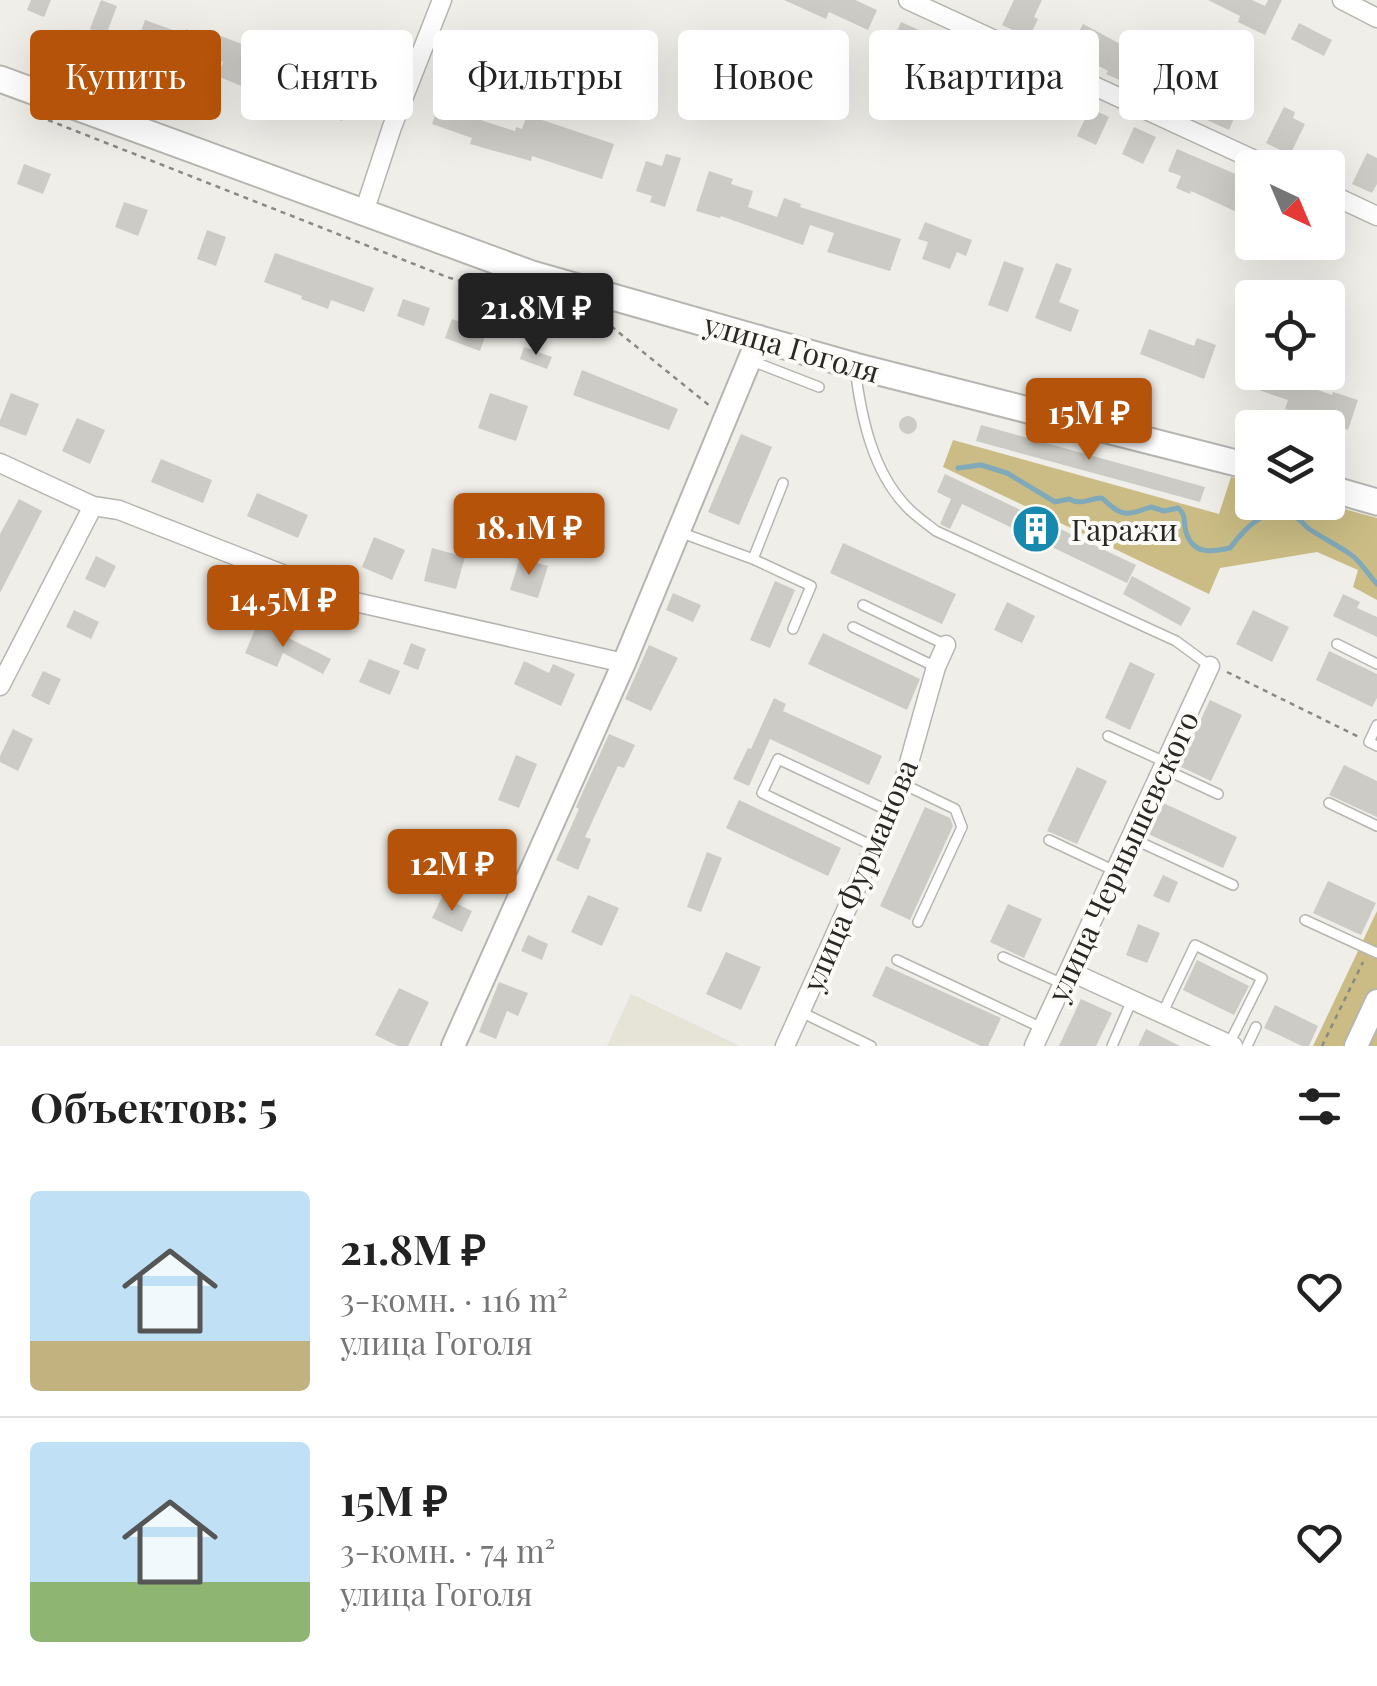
<!DOCTYPE html>
<html lang="ru">
<meta charset="utf-8">
<style>
:root{--surface:#fff;--page:#f6f6f6;--text:#222;--muted:#767676;--line:#e0e0e0;--accent:#b45309}
body{margin:0;font-family:"Playfair Display",serif;background:var(--page);color:var(--text);height:100vh;display:flex;flex-direction:column;font-size:38px;white-space:nowrap}
*{box-sizing:border-box;margin:0}
p{font-size:32px;color:var(--muted)}
.icon{flex:none;width:55px;height:55px;fill:none;stroke:currentColor;stroke-width:2;stroke-linecap:round;stroke-linejoin:round}
.map{position:relative;height:1046px;overflow:hidden}
.sheet{display:flex;flex-direction:column;background:var(--surface);flex:1}
.sheet>*{flex:none}
.guide{position:absolute;left:30px;top:30px;width:1318px;height:90px;display:flex;gap:20px}
.needle{width:65px;rotate:136deg}
.fabs{position:absolute;left:1235px;top:150px;display:grid;gap:20px}
.fabs a{display:grid;place-items:center;width:110px;height:110px;border-radius:10px;background:var(--surface);box-shadow:0 10px 40px #0002;font-size:50px}
.price{position:absolute;translate:-50% -85px;padding:0 22px;border-radius:10px;background:var(--accent);color:#fff;font-size:32px;line-height:65px;filter:drop-shadow(0 2px 5px #0008)}
.price::after{content:'';position:absolute;left:50%;top:60px;width:30px;height:22px;margin-left:-15px;background:inherit;clip-path:polygon(0 0,100% 0,50% 100%)}
.price.current{background:#222;color:#fff}
ul{padding:0;list-style:none}
li{display:flex;align-items:center;gap:30px;height:250px;padding:0 30px}
li+li{border-top:2px solid var(--line)}
li span{display:grid;place-items:center;flex:none;width:280px;height:200px;border-radius:10px;color:#555}
li>.icon{margin-inline-start:auto}
span .icon{width:120px;height:120px;fill:#fffc;stroke-width:1}
li b{font-size:42px}
h2{display:flex;justify-content:space-between;align-items:center;height:120px;padding:0 30px;font-size:42px}
.chip{padding:0 35px;border-radius:10px;background:var(--surface);box-shadow:0 10px 40px #0002;font-size:35px;line-height:90px}
.chip.current{background:var(--accent);color:#fff}
.map>svg:first-child{display:block}
</style>
<div class="map">
<svg width="1377" height="1046" viewBox="0 0 1377 1046">
<rect width="100%" height="100%" fill="#efeee9"/>
<!-- built -->
<path fill="#e6e3d7" d="M 631,994 L 740,1046 L 607,1046 Z"/>
<!-- green -->
<path fill="#cabc84" d="M 953,440 L 1219,514 L 1231,477 L 1252,483 L 1252,502 L 1322,503 L 1377,518 L 1377,600 L 1353,587 L 1358,570 L 1317,552 L 1220,568 L 1209,594 L 943,467 Z
M 1377,911 L 1377,1046 L 1313,1046 Z"/>
<g fill="none" stroke-linecap="round" stroke-linejoin="round">
<!-- stream -->
<path stroke="#80a9b9" stroke-width="5" d="M 958,468 L 981,465 L 1007,473 L 1055,502 L 1069,499 C 1082,506 1089,498 1102,498 C 1122,517 1125,516 1151,507 L 1164,511 L 1178,508 C 1187,516 1183,521 1186,532 C 1193,555 1211,552 1230,548 C 1245,528 1269,501 1297,518 C 1302,521 1305,526 1309,529 C 1323,538 1337,545 1350,554 C 1361,561 1368,575 1377,584"/>
</g>
<!-- building -->
<path fill="#cccbc6" d="M 31,0 L 51,0 L 44,17 L 27,10 Z
M 101,0 L 117,6 L 106,35 L 90,29 Z
M 784,0 L 855,0 L 877,10 L 868,30 L 829,12 L 826,19 Z
M 1014,0 L 1042,0 L 1034,17 L 1038,19 L 1029,38 L 1002,25 Z
M 1208,0 L 1252,0 L 1265,6 L 1268,0 L 1282,0 L 1265,35 L 1238,22 L 1240,16 Z
M 145,20 L 184,34 L 186,29 L 216,40 L 218,35 L 250,47 L 247,56 L 304,77 L 310,62 L 325,68 L 318,87 L 350,99 L 342,121 L 272,96 L 270,100 L 248,92 L 249,89 L 217,76 L 223,62 L 194,51 L 188,69 L 150,54 L 147,62 L 132,56 Z
M 901,22 L 919,30 L 910,51 L 892,43 Z
M 1299,23 L 1332,40 L 1324,56 L 1291,39 Z
M 1083,24 L 1124,46 L 1127,40 L 1153,52 L 1151,57 L 1168,66 L 1154,95 L 1106,74 L 1108,71 L 1069,50 Z
M 949,46 L 1013,73 L 1002,95 L 962,76 L 961,80 L 939,71 Z
M 1219,69 L 1249,83 L 1229,130 L 1196,115 L 1209,84 L 1212,85 Z
M 1035,82 L 1063,94 L 1053,116 L 1025,104 Z
M 443,94 L 469,104 L 465,115 L 515,131 L 516,127 L 522,129 L 527,115 L 614,144 L 602,179 L 532,156 L 531,161 L 470,144 L 472,138 L 432,124 Z
M 1284,107 L 1295,112 L 1293,118 L 1305,124 L 1290,155 L 1266,143 Z
M 1090,108 L 1109,117 L 1096,145 L 1077,136 Z
M 1134,127 L 1156,137 L 1143,164 L 1122,154 Z
M 1177,149 L 1252,181 L 1252,219 L 1191,191 L 1190,194 L 1176,188 L 1181,176 L 1168,171 Z
M 1367,153 L 1377,158 L 1377,184 L 1372,193 L 1352,184 Z
M 666,154 L 681,158 L 665,207 L 650,202 L 652,196 L 636,191 L 646,161 L 662,166 Z
M 24,164 L 51,174 L 43,194 L 17,184 Z
M 709,171 L 733,179 L 731,184 L 753,191 L 748,207 L 777,217 L 784,198 L 801,204 L 800,207 L 901,239 L 890,271 L 827,252 L 834,233 L 810,225 L 803,245 L 721,216 L 720,218 L 696,211 Z
M 124,202 L 148,210 L 138,236 L 115,227 Z
M 925,222 L 972,240 L 966,256 L 957,252 L 950,269 L 922,259 L 928,242 L 918,239 Z
M 207,230 L 226,237 L 216,266 L 197,259 Z
M 275,253 L 374,288 L 364,312 L 331,300 L 328,309 L 301,299 L 302,296 L 264,282 Z
M 1004,261 L 1024,268 L 1008,312 L 988,305 Z
M 1056,263 L 1072,269 L 1059,302 L 1079,310 L 1071,332 L 1035,318 Z
M 403,299 L 430,308 L 424,326 L 397,316 Z
M 452,319 L 487,331 L 480,351 L 445,338 Z
M 1149,329 L 1194,346 L 1197,338 L 1216,345 L 1204,379 L 1140,354 Z
M 524,347 L 552,357 L 547,369 L 520,359 Z
M 1241,364 L 1252,368 L 1252,372 L 1282,372 L 1281,377 L 1332,395 L 1333,392 L 1358,400 L 1348,430 L 1285,409 L 1288,400 L 1235,382 Z
M 582,370 L 678,409 L 669,430 L 573,395 Z
M 11,393 L 39,404 L 26,436 L 0,426 L 0,420 Z
M 490,393 L 528,406 L 516,441 L 478,428 Z
M899 425a9 9 0 1 1 18 0a9 9 0 1 1-18 0Z
M 77,418 L 105,430 L 90,464 L 62,451 Z
M 981,425 L 1205,487 L 1200,502 L 976,441 Z
M 741,434 L 772,447 L 739,525 L 708,512 Z
M 161,459 L 212,480 L 203,503 L 151,482 Z
M 945,474 L 1136,565 L 1127,583 L 962,504 L 950,529 L 940,524 L 951,499 L 937,492 Z
M 257,493 L 308,515 L 298,538 L 247,516 Z
M 19,499 L 42,511 L 0,593 L 0,534 Z
M 374,537 L 405,550 L 392,580 L 362,567 Z
M 843,543 L 956,594 L 942,624 L 830,573 Z
M 432,548 L 465,557 L 456,589 L 424,581 Z
M 96,556 L 116,566 L 105,588 L 85,579 Z
M 520,558 L 548,566 L 538,598 L 510,590 Z
M 1132,576 L 1191,608 L 1181,626 L 1123,594 Z
M 775,581 L 795,590 L 770,648 L 750,640 Z
M 673,593 L 701,605 L 693,622 L 666,610 Z
M 1343,594 L 1360,602 L 1357,608 L 1377,617 L 1377,637 L 1333,616 Z
M 1007,602 L 1035,616 L 1022,643 L 994,630 Z
M 74,610 L 99,622 L 91,639 L 66,627 Z
M 1253,610 L 1289,627 L 1272,662 L 1236,644 Z
M 258,623 L 331,659 L 323,674 L 283,653 L 277,667 L 245,653 Z
M 823,633 L 920,679 L 907,710 L 808,664 Z
M 411,643 L 426,649 L 418,670 L 403,664 Z
M 649,645 L 678,658 L 651,711 L 625,699 Z
M 1329,651 L 1377,674 L 1377,698 L 1372,707 L 1316,680 Z
M 369,659 L 400,671 L 390,695 L 359,682 Z
M 524,661 L 549,673 L 553,664 L 575,674 L 561,706 L 514,684 Z
M 1130,662 L 1155,674 L 1130,730 L 1105,718 Z
M 43,671 L 61,679 L 49,705 L 31,696 Z
M 774,698 L 786,704 L 783,711 L 882,756 L 869,785 L 770,739 L 749,786 L 733,779 L 748,748 L 751,749 Z
M 1210,700 L 1242,715 L 1211,781 L 1179,766 Z
M 13,729 L 33,739 L 18,771 L 0,762 L 0,756 Z
M 609,734 L 635,745 L 624,768 L 618,766 L 585,837 L 591,839 L 578,870 L 556,860 L 579,809 L 576,807 Z
M 516,755 L 537,764 L 519,808 L 498,800 Z
M 1344,765 L 1377,781 L 1377,817 L 1329,795 Z
M 1077,767 L 1107,781 L 1077,844 L 1047,831 Z
M 739,800 L 841,848 L 828,876 L 726,828 Z
M 1161,802 L 1237,837 L 1223,868 L 1146,833 Z
M 925,807 L 950,818 L 953,826 L 910,920 L 880,906 Z
M 469,851 L 495,864 L 488,880 L 462,867 Z
M 707,852 L 722,858 L 701,912 L 687,907 Z
M 1163,875 L 1178,882 L 1169,903 L 1153,896 Z
M 1328,881 L 1376,903 L 1361,935 L 1313,913 Z
M 588,895 L 619,908 L 602,946 L 571,932 Z
M 442,897 L 472,911 L 462,932 L 432,918 Z
M 1008,904 L 1042,919 L 1024,958 L 990,942 Z
M 1138,924 L 1160,933 L 1147,963 L 1126,955 Z
M 528,935 L 548,944 L 542,960 L 521,951 Z
M 726,952 L 761,967 L 741,1010 L 706,994 Z
M 1197,960 L 1249,986 L 1234,1015 L 1183,990 Z
M 886,966 L 1001,1018 L 988,1046 L 981,1046 L 872,996 Z
M 499,982 L 528,993 L 518,1016 L 507,1011 L 496,1039 L 479,1032 Z
M 399,988 L 429,1002 L 408,1046 L 398,1046 L 375,1035 Z
M 1081,999 L 1112,1013 L 1096,1046 L 1059,1046 Z
M 1275,1005 L 1318,1026 L 1309,1046 L 1302,1046 L 1264,1028 Z
M 1146,1029 L 1180,1046 L 1138,1046 Z"/>
<g fill="none" stroke-linecap="round" stroke-linejoin="round">
<!-- service casing -->
<g stroke="#b6b5b0" stroke-width="12">
<path id="service" d="M 752,361 L 819,387
M 855,368 C 861,416 872,470 906,506 C 914,515 926,523 936,531 L 1176,641 L 1210,666
M 682,533 L 753,559 L 811,586 L 793,629
M 753,559 L 783,483
M 863,605 L 946,645
M 853,627 L 936,667
M 1337,644 L 1377,664
M 1377,725 L 1369,742 L 1377,746
M 1108,736 L 1165,762
M 1162,768 L 1218,794
M 903,784 L 955,809 L 962,827 L 918,922
M 1329,803 L 1377,826
M 1131,838 L 1233,885
M 1049,840 L 1115,871
M 875,847 L 762,793 L 778,759 L 891,812
M 1305,920 L 1377,953
M 1003,957 L 1063,984
M 897,960 L 1042,1028
M 801,1012 L 871,1046
M 1162,1014 L 1195,945 L 1262,978 L 1229,1044
M 1112,1046 L 1132,1000
M 1247,1046 L 1256,1027"/>
</g>
<!-- minor casing -->
<g stroke="#b6b5b0" stroke-width="21">
<path id="minor" d="M 908,0 L 1272,168
M 1342,0 L 1377,18
M 1328,193 L 1377,216
M 364,212 L 392,127 L 442,0
M 0,463 L 93,506 L 119,510 L 351,601 L 624,663
M 0,686 L 93,506
M 1069,971 L 1233,1046
M 785,1046 L 903,784 L 936,667 L 946,645
M 1034,1046 L 1210,666"/>
</g>
<!-- tertiary casing -->
<g stroke="#b6b5b0" stroke-width="26">
<path id="tertiary" d="M 453,1046 L 624,663 L 759,337
M 1356,1046 L 1377,1001"/>
</g>
<!-- secondary casing -->
<g stroke="#b6b5b0" stroke-width="29">
<path id="secondary" d="M 0,79 L 532,274 L 855,366 L 1252,467
M 1328,488 L 1377,502"/>
</g>
<!-- path -->
<path stroke="#8a8985" stroke-width="2.5" stroke-dasharray="5 5" stroke-linecap="butt" d="M 48,120 L 447,277 L 612,327 L 710,406
M 1227,672 L 1359,737
M 1322,1046 L 1363,962"/>
<!-- service -->
<use href="#service" stroke="#fff" stroke-width="9"/>
<!-- minor -->
<use href="#minor" stroke="#fff" stroke-width="18"/>
<!-- tertiary -->
<use href="#tertiary" stroke="#fff" stroke-width="22"/>
<!-- secondary -->
<use href="#secondary" stroke="#fff" stroke-width="25"/>
</g>
<!-- icons -->
<defs>
<g id="building-disc" transform="scale(2.5)"><circle r="9.5" fill="#158aae" stroke="#fcfbf7"/><path d="M-4-6H4V6H1V3H-1V6H-4ZM-2.5-4.3h1.7v1.8h-1.7ZM.8-4.3h1.7v1.8H.8ZM-2.5-1h1.7V.8h-1.7ZM.8-1h1.7V.8H.8Z" fill="#fff"/></g>
</defs>
<g fill-rule="evenodd">
<use href="#building-disc" x="1036" y="529"/>
</g>
<g text-anchor="middle" dominant-baseline="central" stroke-width="8" stroke-linejoin="round" paint-order="stroke">
<!-- street labels -->
<g font-size="30" fill="#292826" stroke="#fcfbf7">
<text transform="translate(792 347) rotate(16)">улица Гоголя</text>
<text transform="translate(1122 856) rotate(-65)">улица Чернышевского</text>
<text transform="translate(859 875) rotate(-67)">улица Фурманова</text>
</g>
<!-- poi labels -->
<g font-size="30" fill="#292826" stroke="#fcfbf7" text-anchor="start">
<text x="1071" y="529">Гаражи</text>
</g>
</g>
</svg>
<div class="fabs">
<a><svg class="needle" viewBox="-14 -14 28 28"><path d="M0-13l5 13h-10z" fill="#e53935"/><path d="M0 13l5-13h-10z" fill="#767676"/></svg></a>
<a><svg class="icon" aria-label="locate" viewBox="0 0 24 24"><circle cx="12" cy="12" r="6"/><path d="M12 2v4M12 18v4M2 12h4M18 12h4"/></svg></a>
<a><svg class="icon" aria-label="layers" viewBox="0 0 24 24"><path d="M12 4l9 5-9 5-9-5zM3 14l9 5 9-5"/></svg></a>
</div>
<b class="price current" style="left:536px;top:358px">21.8M ₽</b>
<b class="price" style="left:1089px;top:463px">15M ₽</b>
<b class="price" style="left:529px;top:578px">18.1M ₽</b>
<b class="price" style="left:283px;top:650px">14.5M ₽</b>
<b class="price" style="left:452px;top:914px">12M ₽</b>
<div class="guide">
<a class="chip current">Купить</a>
<a class="chip">Снять</a>
<a class="chip">Фильтры</a>
<a class="chip">Новое</a>
<a class="chip">Квартира</a>
<a class="chip">Дом</a>
</div>
</div>
<section class="sheet">
<h2>Объектов: 5<svg class="icon" aria-label="filters" viewBox="0 0 24 24"><path d="M4 7h16M4 17h16"/><circle cx="9" cy="7" r="2"/><circle cx="15" cy="17" r="2"/></svg></h2>
<ul>
<li><span style="background:linear-gradient(#bfe0f5 75%,#c2b280 0)"><svg class="icon" aria-label="home" viewBox="0 0 24 24"><path d="M3 11l9-7 9 7M6 9v11h12V9"/></svg></span><div><b>21.8M ₽</b><p>3-комн. · 116 m²</p><p>улица Гоголя</p></div><svg class="icon" aria-label="heart" viewBox="0 0 24 24"><path d="M12 20l-8-8c-3-5 5-10 8-4 3-6 11-1 8 4z"/></svg></li>
<li><span style="background:linear-gradient(#bfe0f5 70%,#8fb573 0)"><svg class="icon" aria-label="home" viewBox="0 0 24 24"><path d="M3 11l9-7 9 7M6 9v11h12V9"/></svg></span><div><b>15M ₽</b><p>3-комн. · 74 m²</p><p>улица Гоголя</p></div><svg class="icon" aria-label="heart" viewBox="0 0 24 24"><path d="M12 20l-8-8c-3-5 5-10 8-4 3-6 11-1 8 4z"/></svg></li>
</ul>
</section>
